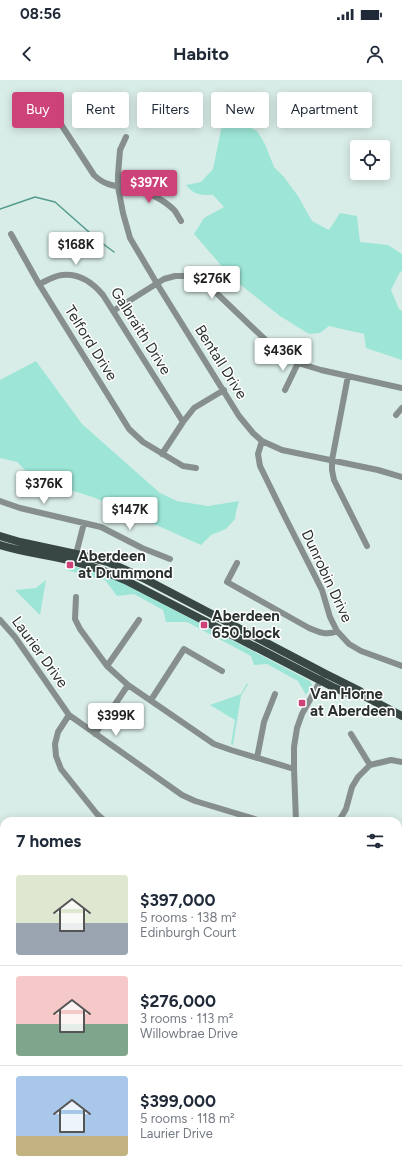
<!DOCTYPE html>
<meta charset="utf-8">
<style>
:root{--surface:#fff;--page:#f6f6f7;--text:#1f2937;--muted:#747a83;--line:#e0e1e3;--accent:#cd4279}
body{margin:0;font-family:Figtree,sans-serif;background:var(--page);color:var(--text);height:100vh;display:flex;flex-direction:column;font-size:15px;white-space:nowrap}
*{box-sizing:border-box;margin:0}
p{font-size:13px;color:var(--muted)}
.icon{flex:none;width:22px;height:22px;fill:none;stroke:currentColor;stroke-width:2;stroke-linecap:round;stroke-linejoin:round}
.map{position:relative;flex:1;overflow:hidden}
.details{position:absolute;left:0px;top:737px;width:402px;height:356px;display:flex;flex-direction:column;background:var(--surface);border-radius:12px 12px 0 0;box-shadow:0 2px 10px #0003}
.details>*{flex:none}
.top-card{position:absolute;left:12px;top:12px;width:378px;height:36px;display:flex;gap:8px}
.fabs{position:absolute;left:350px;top:60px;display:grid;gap:8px}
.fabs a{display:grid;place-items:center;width:40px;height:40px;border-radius:4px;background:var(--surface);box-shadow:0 2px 10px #0003;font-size:20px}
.price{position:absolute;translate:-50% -34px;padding:0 9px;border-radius:4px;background:#fff;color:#222;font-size:13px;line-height:26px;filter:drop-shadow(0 1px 2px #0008)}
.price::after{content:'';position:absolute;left:50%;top:24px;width:12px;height:9px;margin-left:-6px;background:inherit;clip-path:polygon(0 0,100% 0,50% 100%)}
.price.active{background:var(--accent);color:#fff}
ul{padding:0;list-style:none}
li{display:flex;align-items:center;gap:12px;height:100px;padding:0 16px}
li+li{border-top:1px solid var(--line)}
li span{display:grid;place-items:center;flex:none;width:112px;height:80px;border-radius:4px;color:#555}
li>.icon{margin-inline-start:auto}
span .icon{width:48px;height:48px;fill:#fffc;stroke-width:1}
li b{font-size:17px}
h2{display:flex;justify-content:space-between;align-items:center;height:48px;padding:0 16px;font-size:17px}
.tag{padding:0 14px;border-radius:4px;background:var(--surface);box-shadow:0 2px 10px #0003;font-size:14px;line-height:36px}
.tag.active{background:var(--accent);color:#fff}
.status{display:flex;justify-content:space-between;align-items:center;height:28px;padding:0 20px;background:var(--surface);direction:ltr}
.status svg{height:11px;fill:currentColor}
header{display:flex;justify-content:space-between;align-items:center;height:52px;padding:0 16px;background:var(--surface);font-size:18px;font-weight:700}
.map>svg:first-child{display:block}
</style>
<div class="status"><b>08:56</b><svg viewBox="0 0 49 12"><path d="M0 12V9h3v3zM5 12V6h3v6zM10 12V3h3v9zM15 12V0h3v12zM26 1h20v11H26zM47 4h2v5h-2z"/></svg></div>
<header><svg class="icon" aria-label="back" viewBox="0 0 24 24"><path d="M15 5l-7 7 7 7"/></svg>Habito<svg class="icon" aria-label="person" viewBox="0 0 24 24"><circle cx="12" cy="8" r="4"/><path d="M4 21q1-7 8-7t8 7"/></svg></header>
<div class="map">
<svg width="402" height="1093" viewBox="0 0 402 1093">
<rect width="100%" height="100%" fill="#d9ede8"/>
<!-- green -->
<path fill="#9de6d7" d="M 228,41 L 238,42 L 248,46 L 257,51 L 265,64 L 274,87 L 284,97 L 298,116 L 312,141 L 329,150 L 340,133 L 357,136 L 360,162 L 388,165 L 402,174 L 402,191 L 400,192 L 391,210 L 399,229 L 402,231 L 402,280 L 366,268 L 364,254 L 329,246 L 320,253 L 309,254 L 280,236 L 232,198 L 194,154 L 204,138 L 224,127 L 213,115 C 201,115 195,116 186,105 L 201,102 L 213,89 L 221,50 L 225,42 Z
M 36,281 L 82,344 L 160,413 L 177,421 L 208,426 L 239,421 L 236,432 L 235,439 L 226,449 L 211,455 L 201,465 L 93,417 L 34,399 L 17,382 L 0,378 L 0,300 Z
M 67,485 L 92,491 L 115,499 L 310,601 L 312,605 L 306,615 L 298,601 L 267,584 L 254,585 L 251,576 L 187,542 L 166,542 L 163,530 L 134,514 L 117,516 L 105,500 L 66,490 Z
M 46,500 L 40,535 L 15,510 L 36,508 Z
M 247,603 L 248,604 L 241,616 L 233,665 L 231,664 L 235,640 L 210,625 L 241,614 Z
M 0,897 L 4,903 L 4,987 L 0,977 Z
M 49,1089 L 117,1089 L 119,1093 L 51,1093 Z"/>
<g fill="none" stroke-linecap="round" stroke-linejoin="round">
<!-- stream -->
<path stroke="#529b8d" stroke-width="1.5" d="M 0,129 L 35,117 L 55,122 L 98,160 L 114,172
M 71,1093 L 74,1089"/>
<!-- minor -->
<path stroke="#868f8d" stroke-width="6" d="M 50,16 L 51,29 L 94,95 C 106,107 118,106 134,109 C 147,111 166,121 175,131 C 177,134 179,138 181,141
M 126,57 L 120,70 L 118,95 L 118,107 L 123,133 L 130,158 L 159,207 L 239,336 L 253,353 L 262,361 L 282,370 L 378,390 L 402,397
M 11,154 L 39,204 L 129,349 L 143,362 L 183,386 L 196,388
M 39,204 C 46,201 54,196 62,195 C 79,193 93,203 103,215 L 183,342
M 113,231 L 164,199 L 175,196 L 185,196 L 198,197 L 208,205 L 273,267 L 298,283 L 321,290 L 402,308
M 348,296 L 332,380 L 332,390 L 334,400 L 367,466
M 285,310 L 298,283
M 396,335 L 402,328
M 262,361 L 258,374 L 260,386 L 285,437 L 322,510 L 330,537 L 337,551 L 349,564 L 361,571 L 402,586
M 162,374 L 183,342 L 194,328 L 224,310
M 0,421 L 20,428 L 101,447 L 142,468 L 170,479
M 75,478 L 84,443
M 237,483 L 227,502 L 309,548 C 318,552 327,556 337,551
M 76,517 L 75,539 L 80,549 L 107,586 L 128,605 L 214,664 L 231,670 L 294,689
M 0,540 L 15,557 L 69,635 L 182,715 L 195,721 L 261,741
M 107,586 L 139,540
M 151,620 L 184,569 L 222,591
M 69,635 L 58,652 L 55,664 L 56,676 L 61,689 L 97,734 L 105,741
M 95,654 L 128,605
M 351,654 L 370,685
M 257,678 L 264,642 L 275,614
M 296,741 L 294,689 L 294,667 L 297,648 L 302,634 L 322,598
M 339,741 L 346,729 L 352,707 L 358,697 L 370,685 L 391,680 L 402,682
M 0,764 L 4,788
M 398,764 L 402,765
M 0,893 L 4,899
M 398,958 L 402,961
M 398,1015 L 402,1020
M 120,1089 L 120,1093
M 165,1089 L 171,1093
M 307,1089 L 314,1093
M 265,1093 L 271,1089
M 354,1093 L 355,1089"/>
<!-- major -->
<path stroke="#394744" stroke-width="8" d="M 0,456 L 20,462 L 76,474 L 108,482 L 143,498 L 326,594 L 360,611 L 364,616 L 402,636
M 0,465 C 25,473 51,475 76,482 C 93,486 109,493 125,500 L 333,607 C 343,612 353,616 364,616
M 0,983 L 4,993
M 0,998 L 4,1009
M 36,1089 L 37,1093
M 44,1089 L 46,1093"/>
</g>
<!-- markers -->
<g fill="#cd4279" stroke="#fff" stroke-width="1.5">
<rect x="66" y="481" width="8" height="8" rx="2"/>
<rect x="200" y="541" width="8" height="8" rx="2"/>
<rect x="298" y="619" width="8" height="8" rx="2"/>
</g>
<g text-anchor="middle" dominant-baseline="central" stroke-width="3" stroke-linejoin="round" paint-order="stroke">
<!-- street labels -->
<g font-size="15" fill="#29312f" stroke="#fff">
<text transform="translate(141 251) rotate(58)">Galbraith Drive</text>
<text transform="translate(91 263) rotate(58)">Telford Drive</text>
<text transform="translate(221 282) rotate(58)">Bentall Drive</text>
<text transform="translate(327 496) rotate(65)">Dunrobin Drive</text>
<text transform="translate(40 572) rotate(54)">Laurier Drive</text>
</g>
<!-- poi labels -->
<g font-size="15" font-weight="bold" fill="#29312f" stroke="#fff" text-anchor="start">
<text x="78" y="476">Aberdeen<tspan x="78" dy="17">at Drummond</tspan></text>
<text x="212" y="536">Aberdeen<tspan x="212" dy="17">650 block</tspan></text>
<text x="310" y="614">Van Horne<tspan x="310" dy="17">at Aberdeen</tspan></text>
</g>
</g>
</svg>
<div class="fabs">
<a><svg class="icon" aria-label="locate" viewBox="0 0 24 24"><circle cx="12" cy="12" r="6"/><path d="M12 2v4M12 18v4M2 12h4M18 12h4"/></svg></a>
</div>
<b class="price active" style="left:149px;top:124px">$397K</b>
<b class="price" style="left:76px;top:186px">$168K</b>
<b class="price" style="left:212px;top:220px">$276K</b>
<b class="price" style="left:283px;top:292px">$436K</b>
<b class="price" style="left:44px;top:425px">$376K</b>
<b class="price" style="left:130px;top:451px">$147K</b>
<b class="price" style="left:116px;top:657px">$399K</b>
<div class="top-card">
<a class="tag active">Buy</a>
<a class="tag">Rent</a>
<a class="tag">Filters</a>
<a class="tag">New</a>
<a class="tag">Apartment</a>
</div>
<section class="details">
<h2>7 homes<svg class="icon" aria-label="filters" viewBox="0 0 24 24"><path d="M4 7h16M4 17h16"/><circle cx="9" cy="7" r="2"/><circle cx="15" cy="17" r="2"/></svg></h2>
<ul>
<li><span style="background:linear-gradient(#dfe7d0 60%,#9aa5b1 0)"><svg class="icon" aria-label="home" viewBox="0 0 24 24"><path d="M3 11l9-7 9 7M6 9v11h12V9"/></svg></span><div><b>$397,000</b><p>5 rooms · 138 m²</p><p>Edinburgh Court</p></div></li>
<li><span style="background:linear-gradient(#f6c9c9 60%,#7fa58c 0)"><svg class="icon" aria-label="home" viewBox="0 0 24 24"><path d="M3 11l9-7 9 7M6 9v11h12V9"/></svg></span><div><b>$276,000</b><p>3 rooms · 113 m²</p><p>Willowbrae Drive</p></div></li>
<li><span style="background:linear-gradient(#a9c7e8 75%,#c2b280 0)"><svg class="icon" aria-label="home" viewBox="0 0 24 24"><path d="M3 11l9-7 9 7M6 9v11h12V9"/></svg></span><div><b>$399,000</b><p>5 rooms · 118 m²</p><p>Laurier Drive</p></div></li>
</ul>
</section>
</div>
